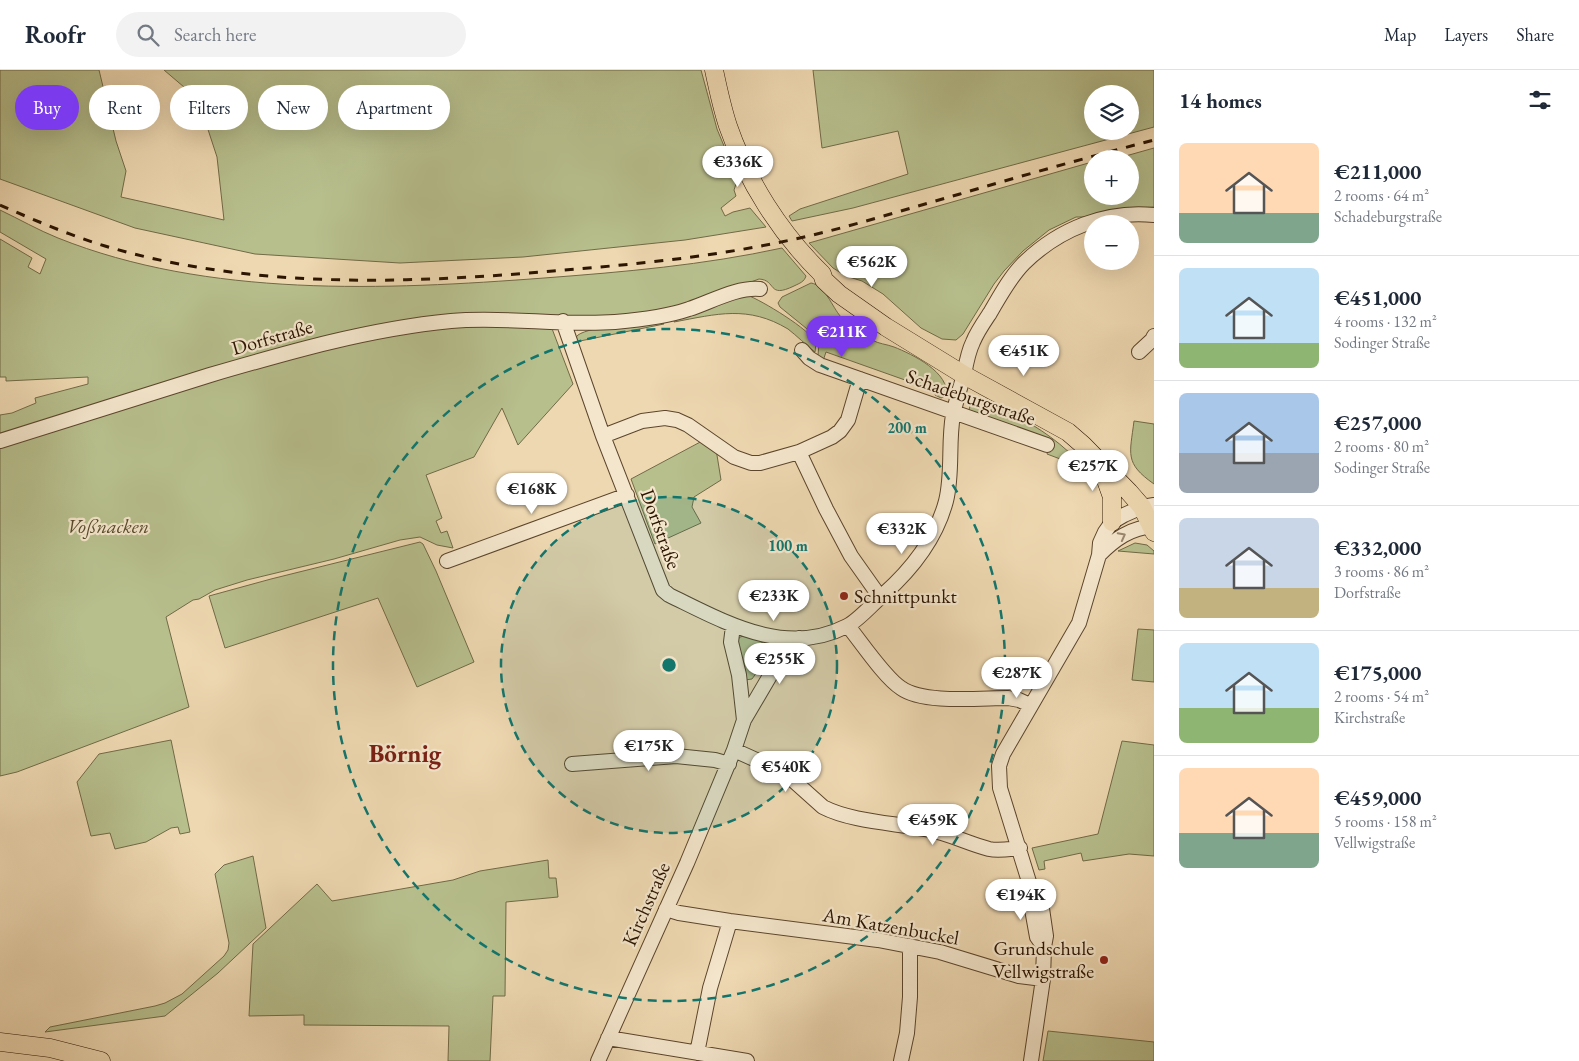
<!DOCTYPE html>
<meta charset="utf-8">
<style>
:root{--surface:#fff;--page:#f2f2f3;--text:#1f2937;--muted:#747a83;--line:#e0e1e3;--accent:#7c3aed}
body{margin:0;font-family:"EB Garamond",serif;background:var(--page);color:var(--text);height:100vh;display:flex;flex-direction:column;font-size:19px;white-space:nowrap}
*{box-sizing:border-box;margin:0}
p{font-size:16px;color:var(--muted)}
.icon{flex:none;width:28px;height:28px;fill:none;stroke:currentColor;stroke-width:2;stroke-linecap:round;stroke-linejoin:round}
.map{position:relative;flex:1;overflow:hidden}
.side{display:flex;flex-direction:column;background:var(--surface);width:425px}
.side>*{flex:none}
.banner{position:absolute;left:15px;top:15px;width:475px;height:45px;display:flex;gap:10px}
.controls{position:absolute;left:1084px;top:15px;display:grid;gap:10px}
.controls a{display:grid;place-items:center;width:55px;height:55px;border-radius:50%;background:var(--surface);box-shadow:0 5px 20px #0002;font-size:25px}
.price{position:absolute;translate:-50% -42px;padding:0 11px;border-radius:18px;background:#fff;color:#222;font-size:16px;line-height:32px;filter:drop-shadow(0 1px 2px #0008)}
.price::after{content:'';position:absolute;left:50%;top:30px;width:15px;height:11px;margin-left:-8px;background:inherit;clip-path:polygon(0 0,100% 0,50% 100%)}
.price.active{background:var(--accent);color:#fff}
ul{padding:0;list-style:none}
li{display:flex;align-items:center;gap:15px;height:125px;padding:0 25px}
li+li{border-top:1px solid var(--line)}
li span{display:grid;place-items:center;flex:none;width:140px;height:100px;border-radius:8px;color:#555}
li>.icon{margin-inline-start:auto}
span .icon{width:60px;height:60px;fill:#fffc;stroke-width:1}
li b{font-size:21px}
h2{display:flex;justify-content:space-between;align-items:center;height:60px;padding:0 25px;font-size:21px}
.pill{padding:0 18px;border-radius:22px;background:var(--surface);box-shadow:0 5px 20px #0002;font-size:18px;line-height:45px}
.pill.active{background:var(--accent);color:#fff}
header{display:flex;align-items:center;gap:30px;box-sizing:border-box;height:70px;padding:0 25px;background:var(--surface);border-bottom:1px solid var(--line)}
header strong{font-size:24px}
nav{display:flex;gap:28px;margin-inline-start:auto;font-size:18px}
.search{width:350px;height:45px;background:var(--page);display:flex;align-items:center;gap:12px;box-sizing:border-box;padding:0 18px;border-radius:28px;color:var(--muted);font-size:19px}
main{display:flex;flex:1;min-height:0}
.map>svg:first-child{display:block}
</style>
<header>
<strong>Roofr</strong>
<div class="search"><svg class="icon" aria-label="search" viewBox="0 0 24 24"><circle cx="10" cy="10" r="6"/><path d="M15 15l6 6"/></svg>Search here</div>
<nav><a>Map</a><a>Layers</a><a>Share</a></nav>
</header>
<main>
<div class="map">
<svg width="1154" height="991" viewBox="0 0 1154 991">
<rect width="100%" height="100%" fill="#eed8b1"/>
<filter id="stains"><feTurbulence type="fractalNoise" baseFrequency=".004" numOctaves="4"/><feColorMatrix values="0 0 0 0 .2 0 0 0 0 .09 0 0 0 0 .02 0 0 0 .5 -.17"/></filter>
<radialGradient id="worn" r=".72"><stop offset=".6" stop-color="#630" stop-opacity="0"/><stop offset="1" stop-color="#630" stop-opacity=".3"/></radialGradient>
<!-- green -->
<path fill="#b7bf8d" stroke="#716a46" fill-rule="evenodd" d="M 0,0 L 99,0 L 116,71 L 126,101 L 121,127 L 224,150 L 217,87 L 198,29 L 164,0 L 701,0 L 717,59 L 736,105 L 736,114 L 734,120 L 736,126 L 721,138 L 725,146 L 733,142 L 750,138 L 766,157 L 685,170 L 523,187 L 400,193 L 255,184 L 135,158 L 0,109 Z
M 813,0 L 1154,0 L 1154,57 L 853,138 L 792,151 L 789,146 L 800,139 L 908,104 L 898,61 L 822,78 ZM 1092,24 L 1130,24 L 1130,61 L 1092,61 Z
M 1154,78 L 1154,137 L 1120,139 L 1086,147 L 1076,147 L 1049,160 L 1023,181 L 1004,201 L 994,214 L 963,264 L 956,270 L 942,269 L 921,258 L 883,224 L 862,211 L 846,206 L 833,198 L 809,173 L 1092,92 L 1092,126 L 1130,126 L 1130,89 L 1115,89 Z
M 0,140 C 19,149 38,160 58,168 C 208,228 385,220 544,208 C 624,202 704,195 782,178 L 806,206 C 804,212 800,213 794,216 C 767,229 777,210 759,209 L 688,235 L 621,247 L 396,255 L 0,366 L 0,345 L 12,343 L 36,333 L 35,328 L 88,314 L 88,307 L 6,311 L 6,307 L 0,307 L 0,169 L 32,188 L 28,197 L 40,204 L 46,189 L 0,162 Z
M 811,213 C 825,215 832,237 841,247 C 849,256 860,264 872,270 C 879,274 886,274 894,277 C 912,284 951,303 946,326 L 941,328 L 935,325 L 936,321 L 826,282 L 823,291 L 818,285 L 819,274 L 817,267 L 780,237 L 778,233 L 782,227 Z
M 747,225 C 761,230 811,260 816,273 L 815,282 C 806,275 797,266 788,259 C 748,235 717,244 674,252 L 675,247 Z
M 661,250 L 664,254 L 575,272 C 576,269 575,268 578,265 C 591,256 644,252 661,250 Z
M 465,253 L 551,256 L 573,314 L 518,375 L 502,338 L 474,387 L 426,405 L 442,448 L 436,451 L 441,463 L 447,461 L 453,478 L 437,475 L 420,467 L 400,470 L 334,489 L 247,510 L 215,520 L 199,529 L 193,530 L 166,547 L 189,637 L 17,702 L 0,706 L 0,375 L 327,275 Z
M 980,328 C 991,331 1002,338 1012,343 C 1039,358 1064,374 1084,398 L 1047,384 L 1051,370 L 969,340 L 971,332 Z
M 1134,351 L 1154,354 L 1154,414 C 1124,393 1130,384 1134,351 Z
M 704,370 L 716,379 L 721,410 L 694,427 L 692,437 L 701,453 L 655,474 L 631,409 Z
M 420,472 L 423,474 L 436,501 L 474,592 L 417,617 L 378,528 L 225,578 L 209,526 L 271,509 Z
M 1135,473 L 1147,475 L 1154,481 L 1154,484 L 1118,481 Z
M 1138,559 L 1154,560 L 1154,612 L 1132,610 Z
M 744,566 L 762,570 L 762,573 L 771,574 L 774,578 L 766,591 L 765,591 L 752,609 L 745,610 L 737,571 L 740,567 Z
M 171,670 L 190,762 L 180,764 L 178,757 L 171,758 L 146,772 L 115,779 L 110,763 L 91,766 L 77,712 L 99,684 Z
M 1122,671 L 1154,675 L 1154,786 L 1129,784 L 1083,791 L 1081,783 L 1044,791 L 1045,799 L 1039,800 L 1032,778 L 1098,764 Z
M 253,786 L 266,858 L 218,903 L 165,946 L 45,962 L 50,957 L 155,936 L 165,933 L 182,924 L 224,886 L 228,880 L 229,873 L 215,804 L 224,795 Z
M 548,790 L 549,808 L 556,808 L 558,827 L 506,832 L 505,926 L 493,926 L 490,991 L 448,991 L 449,956 L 304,955 L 304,945 L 249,946 L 253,874 L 317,814 L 332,831 L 453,810 L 480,801 Z
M 1048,961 L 1154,972 L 1154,991 L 1043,991 Z"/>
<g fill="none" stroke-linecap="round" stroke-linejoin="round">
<!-- minor casing -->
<g stroke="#5c452c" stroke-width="16">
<path id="minor" d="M 563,251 L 603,366 L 663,520 L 669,525 C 725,552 785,588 847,556 C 859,550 873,533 884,524 C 912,499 936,469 946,431 C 953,403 948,373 953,345 C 956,331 960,318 964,305 C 966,294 968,282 973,272 C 977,262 984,252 990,243 C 1000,226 1010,207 1024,193 C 1059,159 1106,140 1154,145
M 802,280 L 809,288 L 820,295 L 1047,375
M 1139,282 L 1152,270 L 1154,266
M 603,366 L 642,351 L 665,348 L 677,350 L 688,355 L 734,387 L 751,393 L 760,393 L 799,382 L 832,367 L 840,361 L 848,350 L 860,309
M 0,371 C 70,349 140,327 210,305 C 289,282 368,259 451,251 C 505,246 560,256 615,252 C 639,250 666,247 689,239 C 711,232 736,217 760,219
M 799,382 L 826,439 L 851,486 L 880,527
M 1099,485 C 1115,469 1130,458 1154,456
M 447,491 L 627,425
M 733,556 L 731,572 L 739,605 L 744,650
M 848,556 C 861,572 885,608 901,618 C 923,634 980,628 1008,628 L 1019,630 L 1030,635
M 734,680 L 785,703 L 823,737 C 852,752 897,753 930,760 C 950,764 969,774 989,779 C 999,781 1009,779 1020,778
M 572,694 L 676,686 L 715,690 L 729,694
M 1030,815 L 1040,825 L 1046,866 L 1044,877 L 1043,909 L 1031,991
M 666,839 L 679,843 L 730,851 L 878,870 L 940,882 L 1019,906 L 1043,909
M 1044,877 L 1037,867 L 1030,828 L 1030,815 L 1000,718 L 999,696 L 1003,684 L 1079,553 L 1099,485 L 1100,473 L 1105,462 L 1112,452 L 1124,445 L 1142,437 L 1154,435
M 608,968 L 747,991
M 697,983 L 710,918 L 730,851
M 598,991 L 687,793 L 734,680 L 744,650 L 781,587 L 799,568
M 901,991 L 907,963 L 910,927 L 910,876"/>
</g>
<!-- major casing -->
<g stroke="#2b1400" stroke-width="19">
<path id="major" d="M 714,0 C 718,19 722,38 728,56 C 747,111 780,163 822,204 L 824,210 L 839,224 L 886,257 L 964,305 L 1068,362 L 1083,375 L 1129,422 L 1142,437 L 1154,462
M 1102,399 L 1112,427 L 1112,452
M 0,972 L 50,978 L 101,991"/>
</g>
<!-- minor -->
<use href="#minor" stroke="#f4e6cc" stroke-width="14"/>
<!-- major -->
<use href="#major" stroke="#eed8b1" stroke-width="18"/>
<!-- rail -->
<path stroke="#2b1400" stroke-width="3" stroke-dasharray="9 9" stroke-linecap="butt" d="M 0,135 C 34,150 69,165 105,176 C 249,219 404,214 553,201 C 627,195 703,188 776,173 C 838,161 899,141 960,124 C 1024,105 1089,87 1154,70"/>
</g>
<!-- one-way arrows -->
<defs><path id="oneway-chevron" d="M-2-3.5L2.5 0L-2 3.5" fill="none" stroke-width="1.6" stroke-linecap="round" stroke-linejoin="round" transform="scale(1.25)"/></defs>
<use stroke="#9a8870" href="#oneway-chevron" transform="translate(1122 466) rotate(-28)"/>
<!-- distance rings -->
<circle cx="669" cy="595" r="168" fill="#0f766e" fill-opacity=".12"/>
<g fill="none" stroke="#0f766e" stroke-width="2.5" stroke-dasharray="9 6">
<circle cx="669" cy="595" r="168"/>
<circle cx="669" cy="595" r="336"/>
</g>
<!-- markers -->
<g fill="#8f2418" stroke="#f4e6cc" stroke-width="2">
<circle cx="844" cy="526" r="5"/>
<circle cx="1104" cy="890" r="5"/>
</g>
<g text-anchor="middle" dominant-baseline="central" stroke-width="4.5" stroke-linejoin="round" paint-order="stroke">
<!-- street labels -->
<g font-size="20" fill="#2b1400" stroke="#f4e6cc">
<text transform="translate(272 267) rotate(-16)">Dorfstraße</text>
<text transform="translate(971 327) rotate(19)">Schadeburgstraße</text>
<text transform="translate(661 459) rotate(70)">Dorfstraße</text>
<text transform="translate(646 834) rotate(-66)">Kirchstraße</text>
<text transform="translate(891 856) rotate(10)">Am Katzenbuckel</text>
</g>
<!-- park labels -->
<g font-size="20" font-style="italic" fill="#55472a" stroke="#f4e6cc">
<text x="108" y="456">Voßnacken</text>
</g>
<!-- poi labels -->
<g font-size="20" fill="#2b1400" stroke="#f4e6cc" text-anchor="start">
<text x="854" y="526">Schnittpunkt</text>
<text x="1094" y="878" text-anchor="end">Grundschule<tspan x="1094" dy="23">Vellwigstraße</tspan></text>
</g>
<!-- district labels -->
<g font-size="25" font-weight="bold" fill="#7a1f14" stroke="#f4e6cc">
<text x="405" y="683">Börnig</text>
</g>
</g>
<circle cx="669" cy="595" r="8" fill="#0f766e" stroke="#f4e6cc" stroke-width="2.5"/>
<g font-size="15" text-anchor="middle" font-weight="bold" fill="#0f766e" stroke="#f4e6cc" stroke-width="4.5" stroke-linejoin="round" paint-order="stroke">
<text x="907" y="363">200 m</text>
<text x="788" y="481">100 m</text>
</g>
<rect width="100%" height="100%" filter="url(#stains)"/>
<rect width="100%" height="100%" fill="url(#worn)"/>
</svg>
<div class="controls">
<a><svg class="icon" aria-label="layers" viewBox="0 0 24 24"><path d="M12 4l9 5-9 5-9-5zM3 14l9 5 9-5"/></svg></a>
<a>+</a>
<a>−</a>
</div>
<b class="price" style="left:738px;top:118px">€336K</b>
<b class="price" style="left:872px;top:218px">€562K</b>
<b class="price active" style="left:842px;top:288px">€211K</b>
<b class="price" style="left:1024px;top:307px">€451K</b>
<b class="price" style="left:1093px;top:422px">€257K</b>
<b class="price" style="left:532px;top:445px">€168K</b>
<b class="price" style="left:902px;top:485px">€332K</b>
<b class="price" style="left:774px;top:552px">€233K</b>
<b class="price" style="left:780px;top:615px">€255K</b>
<b class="price" style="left:1017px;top:629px">€287K</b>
<b class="price" style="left:649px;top:702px">€175K</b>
<b class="price" style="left:786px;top:723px">€540K</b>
<b class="price" style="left:933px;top:776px">€459K</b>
<b class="price" style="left:1021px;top:851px">€194K</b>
<div class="banner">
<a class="pill active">Buy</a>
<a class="pill">Rent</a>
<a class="pill">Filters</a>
<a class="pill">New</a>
<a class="pill">Apartment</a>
</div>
</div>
<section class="side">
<h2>14 homes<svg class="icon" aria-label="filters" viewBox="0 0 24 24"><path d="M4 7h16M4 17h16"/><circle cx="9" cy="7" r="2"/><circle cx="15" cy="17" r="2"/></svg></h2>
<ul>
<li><span style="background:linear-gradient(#ffd9b3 70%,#7fa58c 0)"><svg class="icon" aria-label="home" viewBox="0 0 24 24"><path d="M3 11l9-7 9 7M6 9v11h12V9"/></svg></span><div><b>€211,000</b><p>2 rooms · 64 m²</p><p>Schadeburgstraße</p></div></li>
<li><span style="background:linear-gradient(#bfe0f5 75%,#8fb573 0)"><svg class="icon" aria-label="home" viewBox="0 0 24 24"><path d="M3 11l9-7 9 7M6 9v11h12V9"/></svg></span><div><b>€451,000</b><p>4 rooms · 132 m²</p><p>Sodinger Straße</p></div></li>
<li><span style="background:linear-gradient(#a9c7e8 60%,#9aa5b1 0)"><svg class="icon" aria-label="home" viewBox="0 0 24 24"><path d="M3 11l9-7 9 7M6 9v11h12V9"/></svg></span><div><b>€257,000</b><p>2 rooms · 80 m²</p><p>Sodinger Straße</p></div></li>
<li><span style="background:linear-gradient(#c9d6e8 70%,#c2b280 0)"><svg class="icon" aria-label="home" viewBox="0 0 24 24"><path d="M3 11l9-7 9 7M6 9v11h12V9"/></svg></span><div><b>€332,000</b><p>3 rooms · 86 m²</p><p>Dorfstraße</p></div></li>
<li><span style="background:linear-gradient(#bfe0f5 65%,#8fb573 0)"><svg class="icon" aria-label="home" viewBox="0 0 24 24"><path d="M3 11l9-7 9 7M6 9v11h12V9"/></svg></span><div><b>€175,000</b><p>2 rooms · 54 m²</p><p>Kirchstraße</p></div></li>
<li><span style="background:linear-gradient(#ffd9b3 65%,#7fa58c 0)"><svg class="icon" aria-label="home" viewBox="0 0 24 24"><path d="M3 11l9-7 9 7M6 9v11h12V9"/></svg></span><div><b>€459,000</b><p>5 rooms · 158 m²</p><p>Vellwigstraße</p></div></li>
</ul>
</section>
</main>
